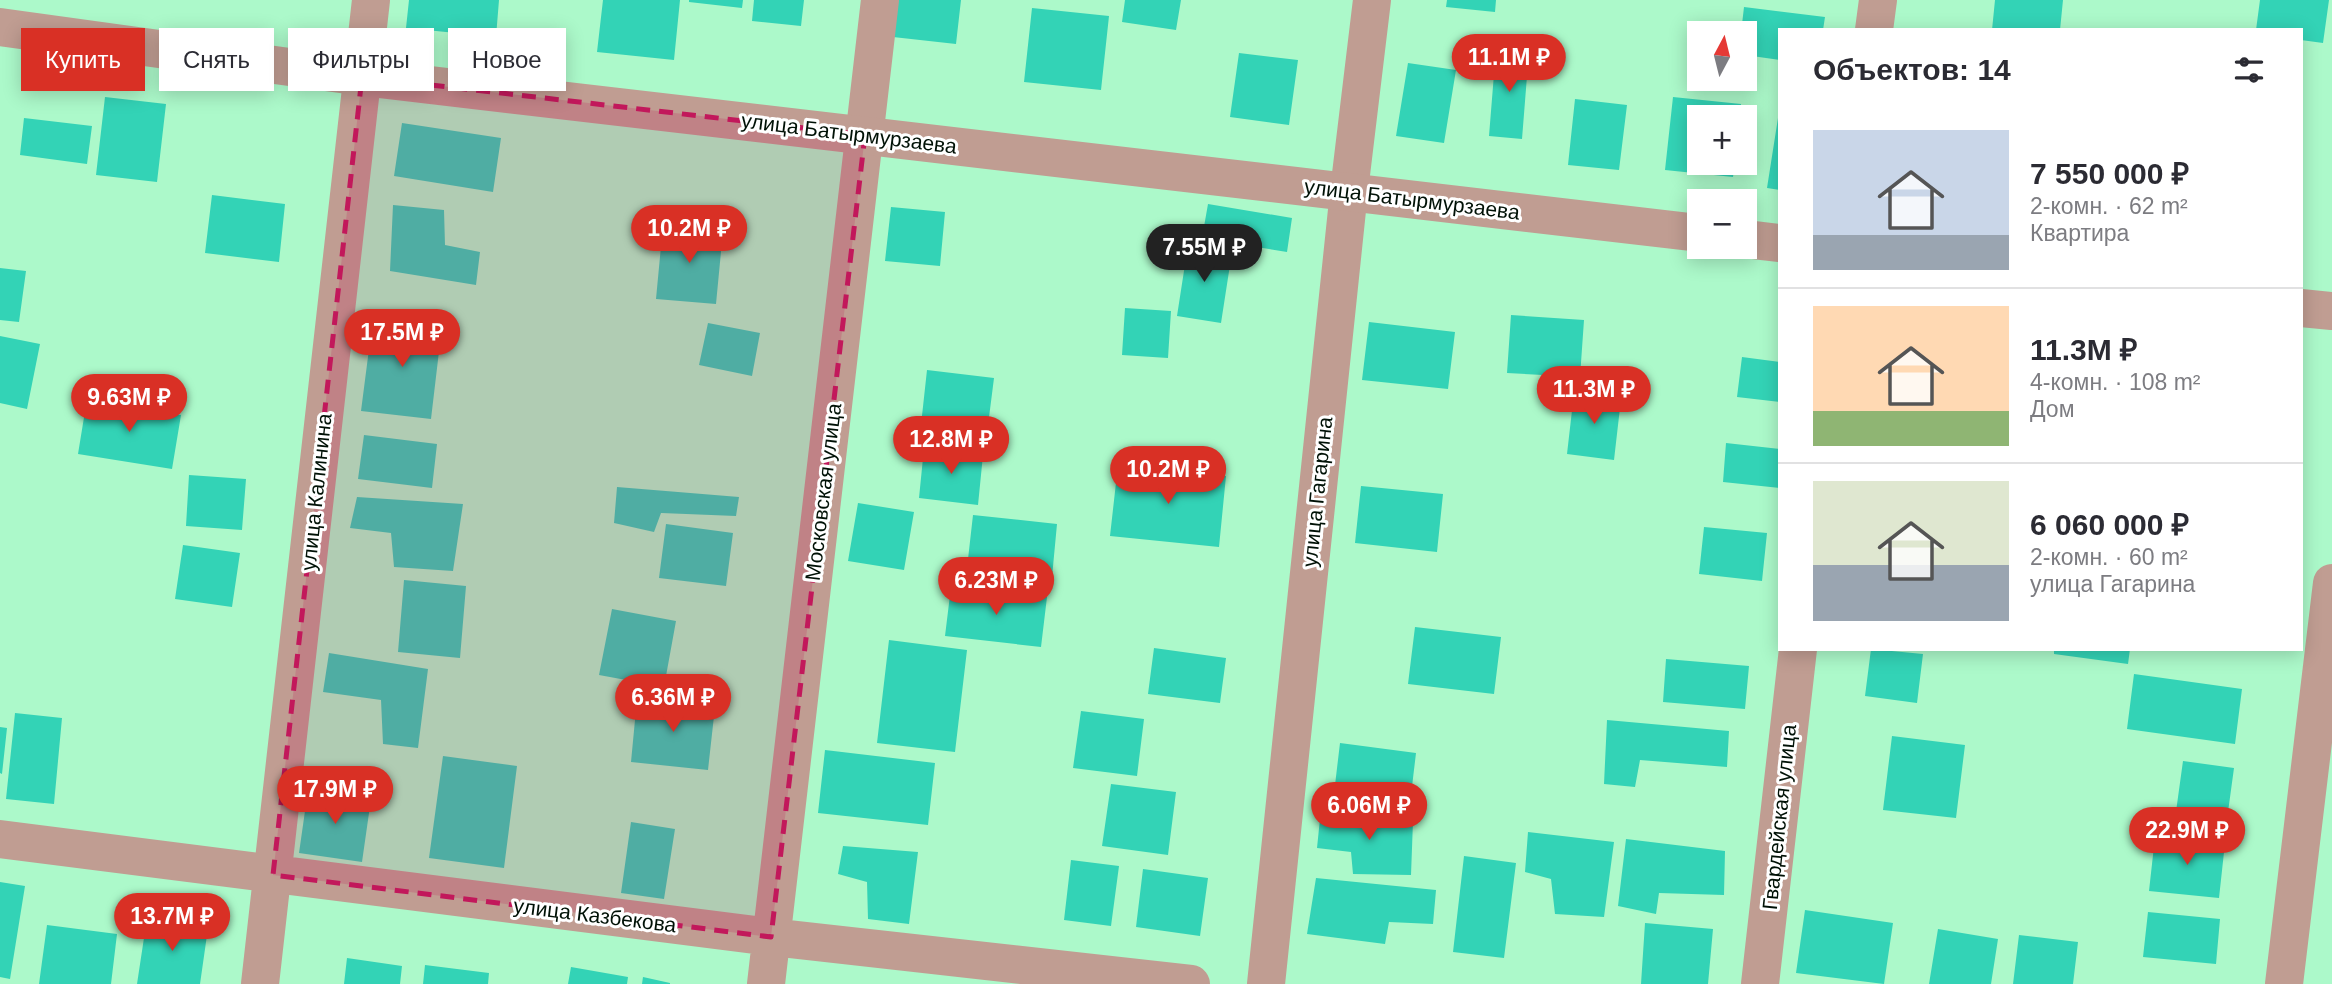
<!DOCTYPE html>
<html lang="ru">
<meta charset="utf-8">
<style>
:root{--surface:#fff;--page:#f7f7f7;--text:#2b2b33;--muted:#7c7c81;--line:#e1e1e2;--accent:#d93025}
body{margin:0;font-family:Helvetica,sans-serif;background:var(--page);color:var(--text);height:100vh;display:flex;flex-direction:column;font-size:26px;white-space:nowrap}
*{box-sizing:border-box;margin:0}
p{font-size:23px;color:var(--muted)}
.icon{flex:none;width:38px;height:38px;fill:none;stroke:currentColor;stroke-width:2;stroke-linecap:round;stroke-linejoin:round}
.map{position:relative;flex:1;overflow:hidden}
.side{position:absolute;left:1778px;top:28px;width:525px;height:623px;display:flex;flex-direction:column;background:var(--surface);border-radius:0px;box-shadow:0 4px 18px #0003}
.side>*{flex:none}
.banner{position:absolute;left:21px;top:28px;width:665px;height:63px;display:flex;gap:14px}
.needle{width:46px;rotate:7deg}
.tools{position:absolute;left:1687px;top:21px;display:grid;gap:14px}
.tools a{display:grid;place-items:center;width:70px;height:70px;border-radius:0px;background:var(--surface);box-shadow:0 4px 18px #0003;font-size:35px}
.price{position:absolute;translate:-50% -60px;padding:0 16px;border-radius:24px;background:var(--accent);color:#fff;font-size:23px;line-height:46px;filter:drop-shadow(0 2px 4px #0008)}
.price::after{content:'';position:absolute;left:50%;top:42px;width:21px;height:16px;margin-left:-10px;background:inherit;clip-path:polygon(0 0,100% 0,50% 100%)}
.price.on{background:#222;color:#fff}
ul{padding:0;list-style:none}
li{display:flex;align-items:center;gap:21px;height:175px;padding:0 35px}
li+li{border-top:2px solid var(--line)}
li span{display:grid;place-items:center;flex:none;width:196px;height:140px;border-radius:0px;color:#555}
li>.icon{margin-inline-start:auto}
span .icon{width:84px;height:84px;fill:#fffc;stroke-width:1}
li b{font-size:30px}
h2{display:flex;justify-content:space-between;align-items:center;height:84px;padding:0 35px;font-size:30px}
.tag{padding:0 24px;border-radius:0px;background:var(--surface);box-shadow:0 4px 18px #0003;font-size:24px;line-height:63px}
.tag.on{background:var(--accent);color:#fff}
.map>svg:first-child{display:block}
</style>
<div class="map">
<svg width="2332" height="984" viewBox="0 0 2332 984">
<rect width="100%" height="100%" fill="#acf9ca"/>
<!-- building -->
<path fill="#33d3b6" d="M 409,0 L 499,0 L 496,37 L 406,28 Z
M 603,0 L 680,0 L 674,60 L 597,52 Z
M 689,0 L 743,0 L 742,8 L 689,2 Z
M 754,0 L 804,0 L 801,26 L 752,21 Z
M 897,0 L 961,0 L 956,44 L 893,37 Z
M 1125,0 L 1181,0 L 1176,30 L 1122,22 Z
M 1447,0 L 1496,0 L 1495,12 L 1446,7 Z
M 1995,0 L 2063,0 L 2060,30 L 1992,30 Z
M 2260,0 L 2329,0 L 2323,43 L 2301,40 L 2301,30 L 2256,30 Z
M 1744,7 L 1825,17 L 1823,30 L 1780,30 L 1780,60 L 1745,55 L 1745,33 L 1741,33 Z
M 1032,8 L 1109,16 L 1101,90 L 1024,82 Z
M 1496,49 L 1529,51 L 1522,139 L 1489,136 Z
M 1239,53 L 1298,60 L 1289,125 L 1230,117 Z
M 1408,63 L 1456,70 L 1444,143 L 1396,136 Z
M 105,97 L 166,104 L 157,182 L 96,175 Z
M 1673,97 L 1741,104 L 1740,117 L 1699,117 L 1699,163 L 1735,163 L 1733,177 L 1665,170 Z
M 1575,99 L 1627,105 L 1619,170 L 1568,165 Z
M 24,118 L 92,126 L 87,164 L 20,155 Z
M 1778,118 L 1780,118 L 1780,190 L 1767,188 Z
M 402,123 L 501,138 L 493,192 L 394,176 Z
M 212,195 L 285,204 L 279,262 L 205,253 Z
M 1208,204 L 1292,218 L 1287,252 L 1202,238 Z
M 393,205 L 444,210 L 445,245 L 480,252 L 476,285 L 390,271 Z
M 891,207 L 945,212 L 940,266 L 885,261 Z
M 663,225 L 723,231 L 716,304 L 656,299 Z
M 1188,245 L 1232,252 L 1221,323 L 1177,316 Z
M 0,268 L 26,271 L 19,322 L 0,320 Z
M 1125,308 L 1171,311 L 1168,358 L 1122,355 Z
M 1511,315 L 1584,320 L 1580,377 L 1507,373 Z
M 373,318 L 442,326 L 431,419 L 361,411 Z
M 1369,322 L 1455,332 L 1448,389 L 1362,380 Z
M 708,323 L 760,333 L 752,376 L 699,365 Z
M 0,336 L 40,344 L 27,409 L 0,403 Z
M 1742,357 L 1780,362 L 1780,402 L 1737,397 Z
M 927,370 L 994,378 L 986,441 L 920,434 Z
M 1574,393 L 1621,399 L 1614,460 L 1567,454 Z
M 87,399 L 181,415 L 172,469 L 78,454 Z
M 364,435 L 437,444 L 432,488 L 358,479 Z
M 1726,443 L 1780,449 L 1780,488 L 1723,482 Z
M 924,448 L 983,455 L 978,505 L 919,498 Z
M 1118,465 L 1226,476 L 1219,547 L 1110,536 Z
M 189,475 L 246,479 L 242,530 L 186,526 Z
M 1361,486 L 1443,494 L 1437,552 L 1355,543 Z
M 617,487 L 739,497 L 736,516 L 661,513 L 654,532 L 614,523 Z
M 357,497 L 463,504 L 453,571 L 394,567 L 391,533 L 350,528 Z
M 858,503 L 914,512 L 904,570 L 848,561 Z
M 973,515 L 1057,524 L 1052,577 L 967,568 Z
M 666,524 L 733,533 L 726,586 L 659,578 Z
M 1704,527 L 1767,533 L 1762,581 L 1699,574 Z
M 183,545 L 240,553 L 232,607 L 175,599 Z
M 404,580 L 466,586 L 460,658 L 398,652 Z
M 951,587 L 1047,597 L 1041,647 L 945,636 Z
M 612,609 L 676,621 L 664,687 L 599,675 Z
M 1415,627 L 1501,637 L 1494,694 L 1408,684 Z
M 889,640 L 967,650 L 955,752 L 877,743 Z
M 1154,648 L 1226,658 L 1220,703 L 1148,694 Z
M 1871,649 L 1923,654 L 1917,703 L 1865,696 Z
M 2054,649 L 2130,649 L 2128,664 L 2054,654 Z
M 329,653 L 428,669 L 418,748 L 383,744 L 381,700 L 323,692 Z
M 1666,659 L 1749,666 L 1745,709 L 1663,702 Z
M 2134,674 L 2242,689 L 2235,744 L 2127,729 Z
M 637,699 L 715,707 L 708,770 L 631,762 Z
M 1081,711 L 1144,719 L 1137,776 L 1073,768 Z
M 15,713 L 62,718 L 54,804 L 6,799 Z
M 1607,720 L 1729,731 L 1727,767 L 1640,760 L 1635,787 L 1604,784 Z
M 0,727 L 7,728 L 2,774 L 0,773 Z
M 1892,736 L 1965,745 L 1956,818 L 1883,810 Z
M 1340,743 L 1416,753 L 1411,795 L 1335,785 Z
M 825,750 L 935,763 L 928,825 L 818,813 Z
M 443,756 L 517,766 L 504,868 L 429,858 Z
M 2183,761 L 2234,768 L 2225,834 L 2174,826 Z
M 1111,784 L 1176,792 L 1168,855 L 1102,846 Z
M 308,790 L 371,799 L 362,862 L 299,853 Z
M 1321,809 L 1413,821 L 1411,875 L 1353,874 L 1351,852 L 1317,848 Z
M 631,822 L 675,829 L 664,899 L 621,893 Z
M 1528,832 L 1614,842 L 1604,917 L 1555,914 L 1551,879 L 1525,872 Z
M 2155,837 L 2225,843 L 2219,898 L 2149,891 Z
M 1626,839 L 1725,851 L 1724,895 L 1659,893 L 1656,914 L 1618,906 Z
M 843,846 L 918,852 L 909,924 L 868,919 L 867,882 L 838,874 Z
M 1464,856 L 1516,863 L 1504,958 L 1453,952 Z
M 1071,860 L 1119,866 L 1111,926 L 1064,920 Z
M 1143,869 L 1208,878 L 1200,936 L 1136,927 Z
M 1316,878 L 1436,890 L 1433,924 L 1389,922 L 1385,944 L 1307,934 Z
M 0,882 L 25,886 L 10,979 L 0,977 Z
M 1805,910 L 1893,923 L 1884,984 L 1796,973 Z
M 2148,912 L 2220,919 L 2216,964 L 2143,957 Z
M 147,918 L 208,928 L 200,984 L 137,984 Z
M 1645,923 L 1713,929 L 1708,984 L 1641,984 Z
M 47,925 L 117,934 L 111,984 L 39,984 Z
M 1938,929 L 1998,939 L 1991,984 L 1929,984 Z
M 2019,935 L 2078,942 L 2073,984 L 2013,984 Z
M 347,958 L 402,966 L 400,984 L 344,984 Z
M 425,965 L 489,973 L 488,984 L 423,984 Z
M 571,967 L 628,977 L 627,984 L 568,984 Z
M 643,977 L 670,983 L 670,984 L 642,984 Z"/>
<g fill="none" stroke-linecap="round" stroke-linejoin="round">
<!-- minor -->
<path stroke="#c09d92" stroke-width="38" d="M 1874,30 L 1878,0
M 0,839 L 771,937 L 1191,984
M 260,984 L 371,0
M 766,984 L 880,0
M 1266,984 L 1349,191 L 1372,0
M 1760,984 L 1798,649
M 2284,984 L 2332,583"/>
<!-- tertiary -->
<path stroke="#c09d92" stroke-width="38" d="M 0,27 L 362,77 L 1699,233
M 1745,239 L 1780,243
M 2301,308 L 2332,311"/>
</g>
<!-- marked area -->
<path fill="#c2185b" fill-opacity="0.2" stroke="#c2185b" stroke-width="5" stroke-dasharray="14 9" stroke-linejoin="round" d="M 362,77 L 865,135 L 771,937 L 273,875 Z"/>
<g text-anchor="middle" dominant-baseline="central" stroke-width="6" stroke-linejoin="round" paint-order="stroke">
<!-- street labels -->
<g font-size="21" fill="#001106" stroke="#fff">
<text transform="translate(849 133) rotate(7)">улица Батырмурзаева</text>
<text transform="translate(1412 199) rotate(7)">улица Батырмурзаева</text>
<text transform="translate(316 492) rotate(-84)">улица Калинина</text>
<text transform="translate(823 492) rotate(-83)">Московская улица</text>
<text transform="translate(1317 492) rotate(-84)">улица Гагарина</text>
<text transform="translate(1779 817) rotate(-84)">Гвардейская улица</text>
<text transform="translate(595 915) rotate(7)">улица Казбекова</text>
</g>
</g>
</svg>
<div class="tools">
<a><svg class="needle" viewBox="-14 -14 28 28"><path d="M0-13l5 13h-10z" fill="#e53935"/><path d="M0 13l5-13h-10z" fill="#7c7c81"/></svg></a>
<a>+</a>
<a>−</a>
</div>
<b class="price" style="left:1509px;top:94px">11.1M ₽</b>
<b class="price" style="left:689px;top:265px">10.2M ₽</b>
<b class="price on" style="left:1204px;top:284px">7.55M ₽</b>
<b class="price" style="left:402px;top:369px">17.5M ₽</b>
<b class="price" style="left:1594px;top:426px">11.3M ₽</b>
<b class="price" style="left:129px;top:434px">9.63M ₽</b>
<b class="price" style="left:951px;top:476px">12.8M ₽</b>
<b class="price" style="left:1168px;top:506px">10.2M ₽</b>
<b class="price" style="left:996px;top:617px">6.23M ₽</b>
<b class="price" style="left:673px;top:734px">6.36M ₽</b>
<b class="price" style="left:335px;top:826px">17.9M ₽</b>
<b class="price" style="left:1369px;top:842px">6.06M ₽</b>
<b class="price" style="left:2187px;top:867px">22.9M ₽</b>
<b class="price" style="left:172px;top:953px">13.7M ₽</b>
<div class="banner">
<a class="tag on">Купить</a>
<a class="tag">Снять</a>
<a class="tag">Фильтры</a>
<a class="tag">Новое</a>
</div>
<section class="side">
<h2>Объектов: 14<svg class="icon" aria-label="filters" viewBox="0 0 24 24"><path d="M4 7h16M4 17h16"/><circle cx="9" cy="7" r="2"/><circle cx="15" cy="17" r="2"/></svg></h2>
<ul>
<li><span style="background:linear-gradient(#c9d6e8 75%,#9aa5b1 0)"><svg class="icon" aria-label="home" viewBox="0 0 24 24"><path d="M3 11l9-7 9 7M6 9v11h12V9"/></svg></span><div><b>7 550 000 ₽</b><p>2-комн. · 62 m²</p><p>Квартира</p></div></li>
<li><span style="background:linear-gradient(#ffd9b3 75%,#8fb573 0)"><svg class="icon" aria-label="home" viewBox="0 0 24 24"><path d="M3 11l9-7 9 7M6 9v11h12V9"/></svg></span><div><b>11.3M ₽</b><p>4-комн. · 108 m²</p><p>Дом</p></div></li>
<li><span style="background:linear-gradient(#dfe7d0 60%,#9aa5b1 0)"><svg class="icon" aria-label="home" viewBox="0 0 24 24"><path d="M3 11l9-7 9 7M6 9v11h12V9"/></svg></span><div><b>6 060 000 ₽</b><p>2-комн. · 60 m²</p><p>улица Гагарина</p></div></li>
</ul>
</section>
</div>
